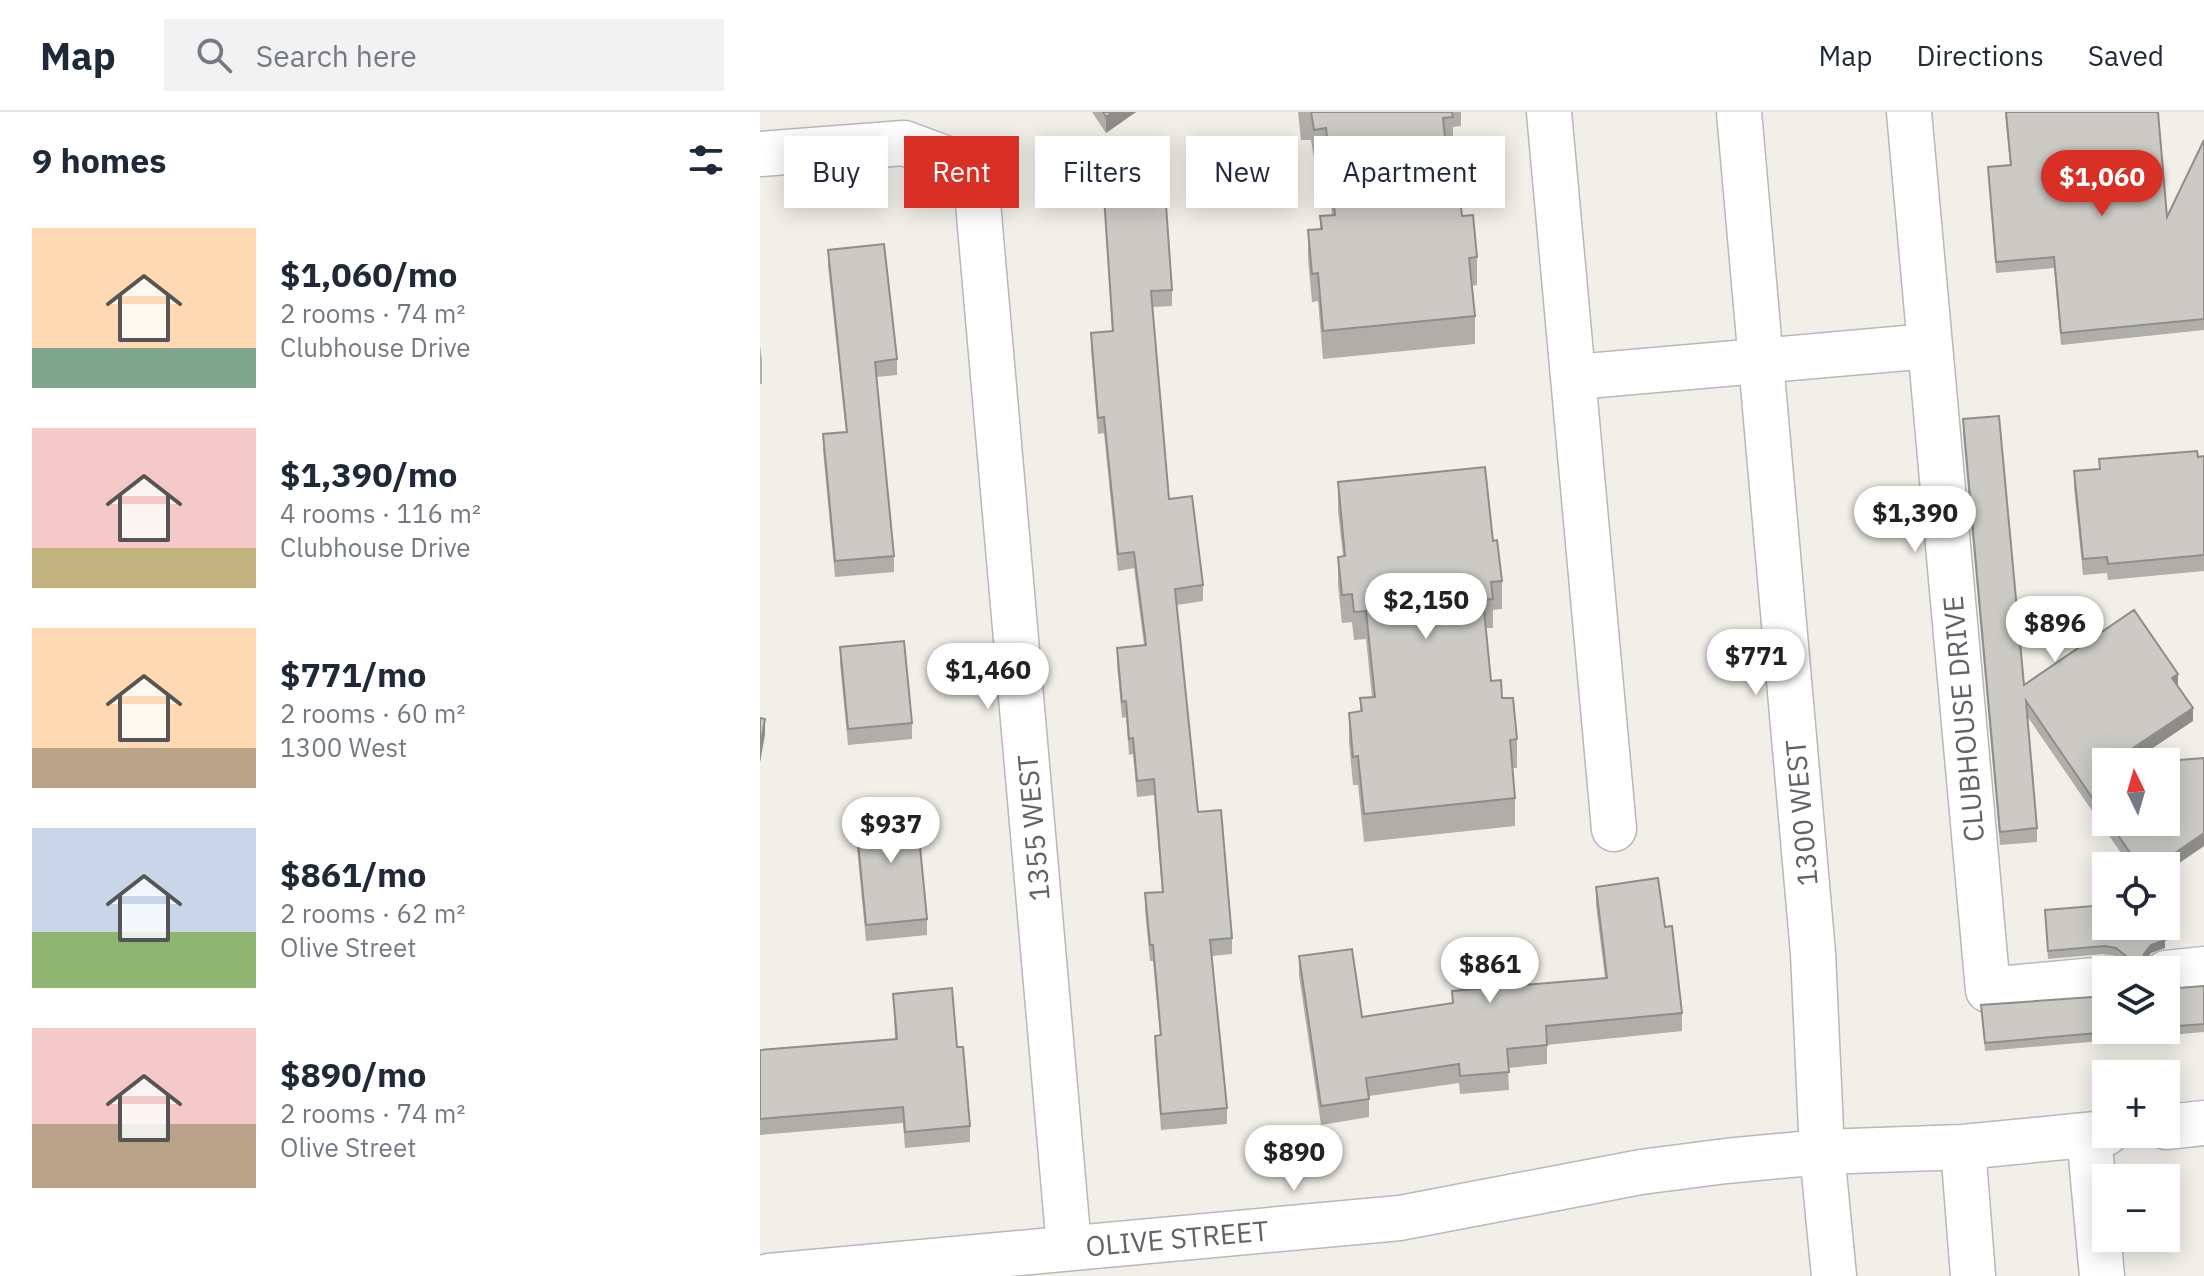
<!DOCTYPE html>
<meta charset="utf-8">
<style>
:root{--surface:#fff;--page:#f2f2f3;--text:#1f2937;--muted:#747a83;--line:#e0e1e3;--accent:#d93025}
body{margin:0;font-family:"IBM Plex Sans",sans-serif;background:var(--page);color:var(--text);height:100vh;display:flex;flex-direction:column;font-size:30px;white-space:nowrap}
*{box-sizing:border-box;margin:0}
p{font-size:26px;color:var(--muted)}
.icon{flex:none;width:44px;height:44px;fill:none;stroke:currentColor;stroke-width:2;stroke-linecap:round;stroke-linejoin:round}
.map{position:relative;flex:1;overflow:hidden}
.drawer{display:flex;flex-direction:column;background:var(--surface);width:760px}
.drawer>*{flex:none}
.banner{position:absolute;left:24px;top:24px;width:760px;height:72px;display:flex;gap:16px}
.needle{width:52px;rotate:355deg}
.controls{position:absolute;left:1332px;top:636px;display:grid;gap:16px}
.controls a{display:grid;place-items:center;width:88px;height:88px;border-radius:0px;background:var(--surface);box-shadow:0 4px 20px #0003;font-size:40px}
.price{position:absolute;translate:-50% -68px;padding:0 18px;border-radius:28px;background:#fff;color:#222;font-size:26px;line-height:52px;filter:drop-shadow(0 2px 4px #0008)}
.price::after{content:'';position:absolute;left:50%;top:48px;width:24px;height:18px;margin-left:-12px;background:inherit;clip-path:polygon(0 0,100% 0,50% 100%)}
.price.active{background:var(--accent);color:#fff}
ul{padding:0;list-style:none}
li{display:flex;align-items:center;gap:24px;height:200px;padding:0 32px}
li span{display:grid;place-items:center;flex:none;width:224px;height:160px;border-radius:0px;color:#555}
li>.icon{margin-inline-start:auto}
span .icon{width:96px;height:96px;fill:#fffc;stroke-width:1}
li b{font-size:34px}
h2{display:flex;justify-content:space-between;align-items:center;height:96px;padding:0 32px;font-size:34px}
.pill{padding:0 28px;border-radius:0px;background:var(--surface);box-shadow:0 4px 20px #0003;font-size:28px;line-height:72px}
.pill.active{background:var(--accent);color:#fff}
header{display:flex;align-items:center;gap:48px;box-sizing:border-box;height:112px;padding:0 40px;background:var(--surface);border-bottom:2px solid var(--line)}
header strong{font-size:38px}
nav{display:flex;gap:44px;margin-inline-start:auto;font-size:28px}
.search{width:560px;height:72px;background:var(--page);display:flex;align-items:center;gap:20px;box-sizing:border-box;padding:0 28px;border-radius:0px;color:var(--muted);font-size:30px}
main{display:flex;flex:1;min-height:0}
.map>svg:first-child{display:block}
</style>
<header>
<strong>Map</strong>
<div class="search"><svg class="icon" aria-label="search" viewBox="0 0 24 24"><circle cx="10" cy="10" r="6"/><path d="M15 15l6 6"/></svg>Search here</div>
<nav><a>Map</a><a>Directions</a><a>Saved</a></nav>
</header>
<main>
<section class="drawer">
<h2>9 homes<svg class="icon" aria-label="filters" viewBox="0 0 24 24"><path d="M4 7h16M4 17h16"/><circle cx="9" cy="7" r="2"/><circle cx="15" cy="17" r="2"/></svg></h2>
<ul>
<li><span style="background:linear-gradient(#ffd9b3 75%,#7fa58c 0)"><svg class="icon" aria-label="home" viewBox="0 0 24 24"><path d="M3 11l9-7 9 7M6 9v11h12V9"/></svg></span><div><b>$1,060/mo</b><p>2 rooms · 74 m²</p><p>Clubhouse Drive</p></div></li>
<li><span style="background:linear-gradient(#f6c9c9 75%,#c2b280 0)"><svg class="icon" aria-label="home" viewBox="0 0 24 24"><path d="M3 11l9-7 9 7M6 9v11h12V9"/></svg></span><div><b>$1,390/mo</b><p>4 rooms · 116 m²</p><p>Clubhouse Drive</p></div></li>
<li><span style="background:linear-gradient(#ffd9b3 75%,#b9a48a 0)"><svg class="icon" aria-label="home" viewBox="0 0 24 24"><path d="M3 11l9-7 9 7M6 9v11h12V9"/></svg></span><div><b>$771/mo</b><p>2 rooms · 60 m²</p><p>1300 West</p></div></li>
<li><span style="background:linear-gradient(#c9d6e8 65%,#8fb573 0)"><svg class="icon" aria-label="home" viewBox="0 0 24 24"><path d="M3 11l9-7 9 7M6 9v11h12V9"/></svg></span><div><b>$861/mo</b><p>2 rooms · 62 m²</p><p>Olive Street</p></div></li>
<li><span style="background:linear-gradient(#f6c9c9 60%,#b9a48a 0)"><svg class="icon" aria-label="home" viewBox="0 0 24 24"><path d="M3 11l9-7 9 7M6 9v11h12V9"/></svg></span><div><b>$890/mo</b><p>2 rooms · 74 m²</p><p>Olive Street</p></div></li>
</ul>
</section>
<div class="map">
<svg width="1444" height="1164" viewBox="0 0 1444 1164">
<rect width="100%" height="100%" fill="#f1efe8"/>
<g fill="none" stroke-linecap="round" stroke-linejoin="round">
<!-- minor casing -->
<g stroke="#b5b8bc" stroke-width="47">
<path id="minor" d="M 789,0 L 854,717
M 979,0 L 1053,841 L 1062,1040 L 1074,1164
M 1149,0 L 1228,878 L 1346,867
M 0,42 L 144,31 L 215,57 L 309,1135
M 815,265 L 1169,234
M 1406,861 L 1444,857
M 1406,1015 L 1444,1011
M 1329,1023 L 1342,1164
M 1203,1035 L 1213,1164
M 9,1164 L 640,1106 L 881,1060 L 966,1049 L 1062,1040 L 1203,1035 L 1346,1021"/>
</g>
<!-- minor -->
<use href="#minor" stroke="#fff" stroke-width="44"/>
</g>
<!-- wall -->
<path fill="#afaea9" d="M 332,0 L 376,0 L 346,21 Z
M 538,0 L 701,0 L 701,14 L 693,15 L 693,33 L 686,34 L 691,86 L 702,104 L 717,145 L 717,173 L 712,174 L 715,204 L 715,232 L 563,247 L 558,189 L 552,190 L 548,147 L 548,118 L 560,117 L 560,104 L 572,103 L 566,44 L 554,46 L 551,28 L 541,28 Z
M 1245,0 L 1398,0 L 1407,105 L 1444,28 L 1444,218 L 1301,233 L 1294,156 L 1236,161 L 1228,55 L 1250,53 Z
M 342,55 L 412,178 L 412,194 L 392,195 L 409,387 L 443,473 L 443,489 L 417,493 L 438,700 L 472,826 L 472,842 L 451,844 L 467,996 L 467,1012 L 401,1018 L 395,940 L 395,924 L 400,923 L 393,849 L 390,849 L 385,798 L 385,781 L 402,780 L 394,683 L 377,685 L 373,642 L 369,643 L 366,605 L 362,606 L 357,552 L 357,536 L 384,533 L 374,456 L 358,459 L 344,321 L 338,322 L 331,237 L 331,221 L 352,219 Z
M 68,138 L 137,247 L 137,263 L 116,265 L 134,444 L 134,460 L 75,465 L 63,338 L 63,322 L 86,320 L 68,154 Z
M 0,233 L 2,249 L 2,272 L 0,272 Z
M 1203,307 L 1264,573 L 1418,575 L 1433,609 L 1346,650 L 1346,710 L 1406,710 L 1444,646 L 1444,734 L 1406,760 L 1406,754 L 1370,754 L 1267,604 L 1277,716 L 1277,730 L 1240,733 L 1203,321 Z
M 1444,344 L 1444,459 L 1348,468 L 1347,461 L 1323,463 L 1314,375 L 1314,359 L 1339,357 L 1339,347 Z
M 578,370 L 733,429 L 742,469 L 742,497 L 733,498 L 733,516 L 726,516 L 731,569 L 742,586 L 757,627 L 757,656 L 752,656 L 755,686 L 755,714 L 604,730 L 598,673 L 593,673 L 589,630 L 589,601 L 600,600 L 600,586 L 612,585 L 606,527 L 594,528 L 592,510 L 582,511 L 578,473 L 578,445 L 583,444 L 578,399 Z
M 80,535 L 152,611 L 152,627 L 88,633 L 80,551 Z
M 95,699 L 167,807 L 167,823 L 106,829 L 95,715 Z
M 836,775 L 905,815 L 922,901 L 922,919 L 787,933 L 787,952 L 748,956 L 749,978 L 700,982 L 699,971 L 609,984 L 609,1005 L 561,1013 L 539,863 L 539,844 L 602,905 L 692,891 L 692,879 L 845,866 L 836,793 Z
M 1285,798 L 1405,836 L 1391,841 L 1384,850 L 1382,858 L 1368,858 L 1366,852 L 1356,844 L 1344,842 L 1288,847 Z
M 1444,874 L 1444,920 L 1225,939 L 1221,893 L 1346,918 L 1406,918 L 1406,877 Z
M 133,882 L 197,935 L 210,1014 L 210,1030 L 145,1036 L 143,1011 L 0,1023 L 0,938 L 135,927 Z"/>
<!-- shaded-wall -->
<path fill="#8f8d8a" d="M 352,0 L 376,0 L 346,21 L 346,5 Z
M 1418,562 L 1418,575 L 1412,566 Z
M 1433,596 L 1433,609 L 1372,650 L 1352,650 Z
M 5,607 L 5,623 L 0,651 L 0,635 Z
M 1444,721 L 1444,734 L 1406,760 L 1406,754 L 1396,754 Z
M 1405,828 L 1405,836 L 1391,841 L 1384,850 L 1381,858 L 1384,842 L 1391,833 Z"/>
<!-- building -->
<path fill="#cccac5" stroke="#8f8d8a" stroke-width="2" d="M 343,0 L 352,0 L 346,5 Z
M 551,0 L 692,0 L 693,5 L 683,6 L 691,86 L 700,85 L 702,104 L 713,103 L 717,145 L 709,146 L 715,204 L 563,219 L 558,161 L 552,162 L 548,118 L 562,117 L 560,104 L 575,103 L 566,16 L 554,18 Z
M 1246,0 L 1398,0 L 1407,105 L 1444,28 L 1444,207 L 1301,221 L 1294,145 L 1236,150 L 1228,55 L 1251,53 Z
M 403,51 L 412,178 L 391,179 L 409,387 L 432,384 L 443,473 L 415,477 L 438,700 L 461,698 L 472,826 L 450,828 L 467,996 L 401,1002 L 395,924 L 401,923 L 393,833 L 390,833 L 385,781 L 403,780 L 394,667 L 377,669 L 373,626 L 369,627 L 366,589 L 362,590 L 357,536 L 386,533 L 374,440 L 358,442 L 344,305 L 338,306 L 331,221 L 353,219 L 342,55 Z
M 124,132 L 137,247 L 115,250 L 134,444 L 75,449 L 63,322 L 87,320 L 68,138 Z
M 1239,304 L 1264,573 L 1374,498 L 1418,562 L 1412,566 L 1433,596 L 1352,650 L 1346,650 L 1346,706 L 1266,589 L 1277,716 L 1240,720 L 1203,307 Z
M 1437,339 L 1438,345 L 1444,344 L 1444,443 L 1348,452 L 1347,445 L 1323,447 L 1314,359 L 1340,357 L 1339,347 Z
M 725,355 L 733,429 L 737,428 L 742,469 L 731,470 L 733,487 L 723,488 L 731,569 L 741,568 L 742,586 L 753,586 L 757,627 L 750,628 L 755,686 L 604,702 L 598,644 L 593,645 L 589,601 L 602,599 L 600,586 L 615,585 L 606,499 L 594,500 L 592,482 L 582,483 L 578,445 L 585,444 L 578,370 Z
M 144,529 L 152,611 L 88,617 L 80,535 Z
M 0,606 L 5,607 L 0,635 Z
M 1444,646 L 1444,721 L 1396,754 L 1379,754 L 1349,710 L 1406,710 L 1406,650 L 1394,650 Z
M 156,693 L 167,807 L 106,813 L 95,699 Z
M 898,766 L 905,815 L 912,814 L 922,901 L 786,914 L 787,933 L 747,937 L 749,960 L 700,964 L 699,952 L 606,966 L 609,987 L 561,994 L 539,844 L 592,837 L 602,905 L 693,891 L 692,879 L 847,866 L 836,775 Z
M 1346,793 L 1346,814 L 1403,814 L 1405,828 L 1391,833 L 1384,842 L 1381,855 L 1382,858 L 1370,858 L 1371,856 L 1366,844 L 1356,836 L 1344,834 L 1288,839 L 1285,798 Z
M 1444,874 L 1444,912 L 1406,915 L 1406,877 Z
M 192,876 L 197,935 L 203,935 L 210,1014 L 145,1020 L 143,995 L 0,1007 L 0,938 L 137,927 L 133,882 Z
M 1346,884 L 1346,918 L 1371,918 L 1225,931 L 1221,893 Z"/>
<g text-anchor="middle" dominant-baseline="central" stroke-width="6" stroke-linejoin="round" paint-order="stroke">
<!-- street labels -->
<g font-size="28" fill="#5f6368" stroke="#fff">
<text transform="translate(1203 607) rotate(-95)">CLUBHOUSE DRIVE</text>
<text transform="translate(1041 701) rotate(-95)">1300 WEST</text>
<text transform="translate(273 716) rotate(-95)">1355 WEST</text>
<text transform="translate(417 1126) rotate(-5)">OLIVE STREET</text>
</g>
</g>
</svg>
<div class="controls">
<a><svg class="needle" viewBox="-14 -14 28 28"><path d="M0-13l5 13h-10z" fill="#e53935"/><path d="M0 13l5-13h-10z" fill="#747a83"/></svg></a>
<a><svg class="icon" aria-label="locate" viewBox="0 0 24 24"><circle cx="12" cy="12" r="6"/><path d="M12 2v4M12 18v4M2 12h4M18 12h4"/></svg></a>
<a><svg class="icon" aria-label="layers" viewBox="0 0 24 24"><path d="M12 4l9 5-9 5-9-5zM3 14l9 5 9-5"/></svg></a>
<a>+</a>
<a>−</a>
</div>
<b class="price active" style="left:1342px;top:106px">$1,060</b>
<b class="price" style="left:1155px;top:442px">$1,390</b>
<b class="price" style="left:666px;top:529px">$2,150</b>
<b class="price" style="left:1295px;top:552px">$896</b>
<b class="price" style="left:996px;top:585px">$771</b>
<b class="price" style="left:228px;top:599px">$1,460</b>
<b class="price" style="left:131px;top:753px">$937</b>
<b class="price" style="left:730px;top:893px">$861</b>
<b class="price" style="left:534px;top:1081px">$890</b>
<div class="banner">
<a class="pill">Buy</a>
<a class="pill active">Rent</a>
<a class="pill">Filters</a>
<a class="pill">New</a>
<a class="pill">Apartment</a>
</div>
</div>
</main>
